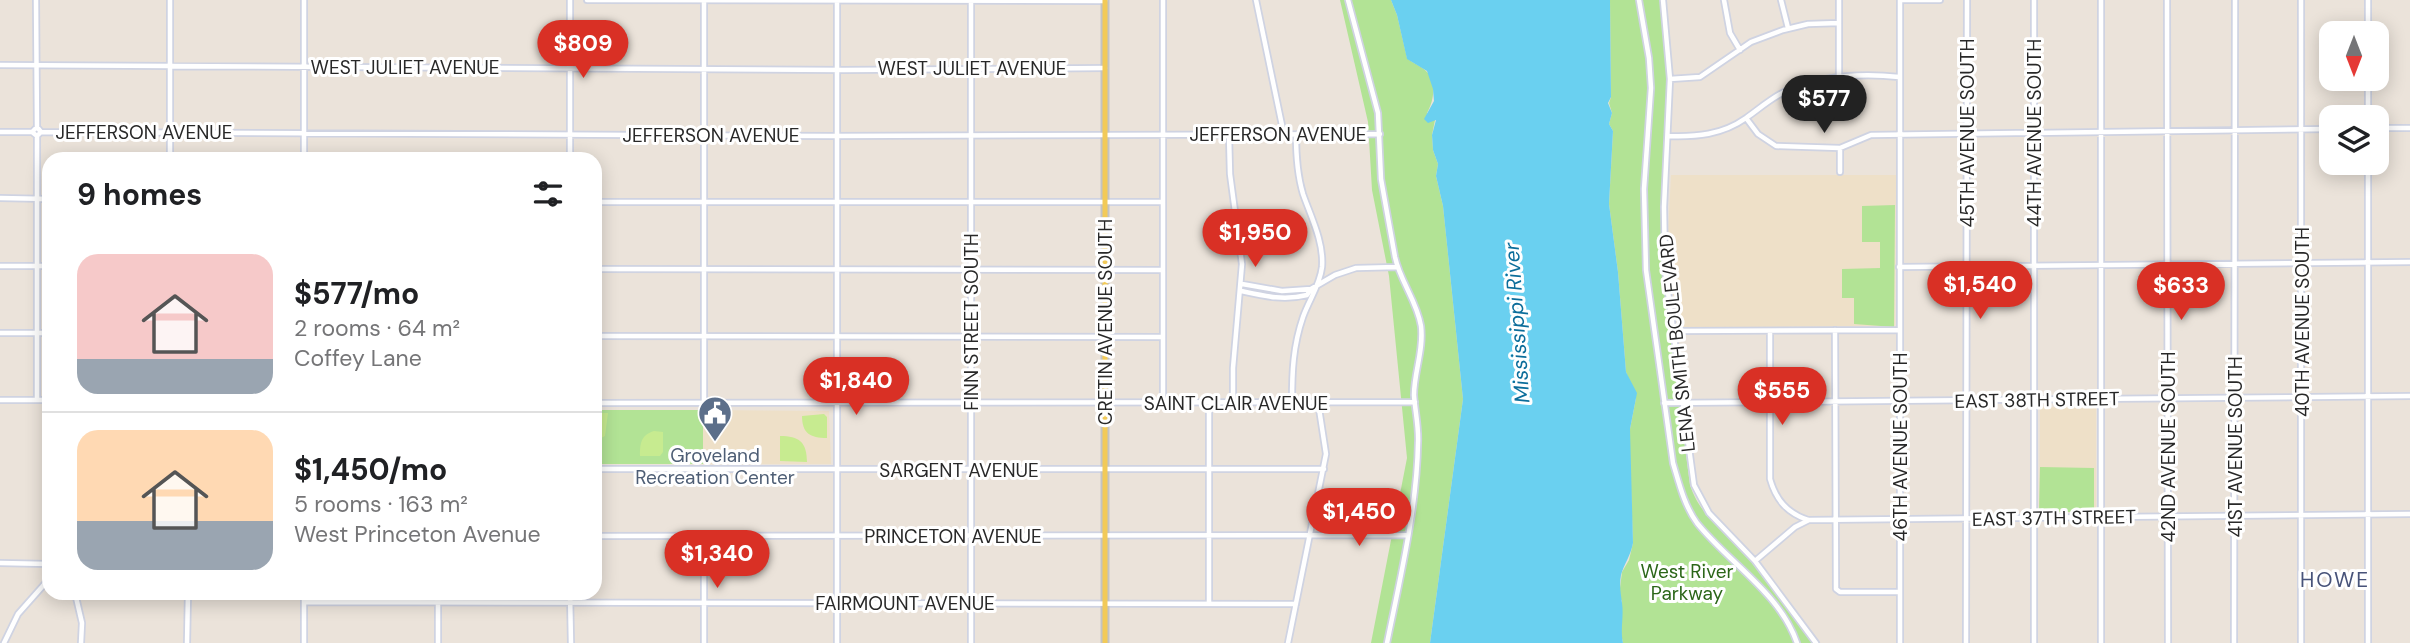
<!DOCTYPE html>
<meta charset="utf-8">
<style>
:root{--surface:#fff;--page:#f2f2f2;--text:#202124;--muted:#757577;--line:#e0e0e0;--accent:#d93025}
body{margin:0;font-family:"DM Sans",sans-serif;background:var(--page);color:var(--text);height:100vh;display:flex;flex-direction:column;font-size:26px;white-space:nowrap}
*{box-sizing:border-box;margin:0}
p{font-size:23px;color:var(--muted)}
.icon{flex:none;width:38px;height:38px;fill:none;stroke:currentColor;stroke-width:2;stroke-linecap:round;stroke-linejoin:round}
.map{position:relative;flex:1;overflow:hidden}
.sheet{position:absolute;left:42px;top:152px;width:560px;height:448px;display:flex;flex-direction:column;background:var(--surface);border-radius:21px;box-shadow:0 4px 18px #0003}
.sheet>*{flex:none}
.needle{width:46px;rotate:180deg}
.tools{position:absolute;left:2319px;top:21px;display:grid;gap:14px}
.tools a{display:grid;place-items:center;width:70px;height:70px;border-radius:14px;background:var(--surface);box-shadow:0 4px 18px #0003;font-size:35px}
.price{position:absolute;translate:-50% -60px;padding:0 16px;border-radius:24px;background:var(--accent);color:#fff;font-size:23px;line-height:46px;filter:drop-shadow(0 2px 4px #0008)}
.price::after{content:'';position:absolute;left:50%;top:42px;width:21px;height:16px;margin-left:-10px;background:inherit;clip-path:polygon(0 0,100% 0,50% 100%)}
.price.active{background:#222;color:#fff}
ul{padding:0;list-style:none}
li{display:flex;align-items:center;gap:21px;height:175px;padding:0 35px}
li+li{border-top:2px solid var(--line)}
li span{display:grid;place-items:center;flex:none;width:196px;height:140px;border-radius:21px;color:#555}
li>.icon{margin-inline-start:auto}
span .icon{width:84px;height:84px;fill:#fffc;stroke-width:1}
li b{font-size:30px}
h2{display:flex;justify-content:space-between;align-items:center;height:84px;padding:0 35px;font-size:30px}
.map>svg:first-child{display:block}
</style>
<div class="map">
<svg width="2410" height="643" viewBox="0 0 2410 643">
<rect width="100%" height="100%" fill="#ebe3da"/>
<!-- education -->
<path fill="#eee0c8" d="M 1671,175 L 1896,175 L 1895,326 L 1678,328 L 1667,254 Z
M 2040,407 L 2096,407 L 2096,512 L 2039,513 Z
M 703,410 L 829,411 L 831,464 L 703,464 Z"/>
<!-- green -->
<path fill="#b2e395" d="M 1340,0 L 1391,0 L 1397,15 L 1407,58 C 1412,63 1421,66 1426,71 C 1437,82 1434,101 1427,113 L 1431,120 L 1435,120 L 1432,135 L 1433,150 L 1438,164 L 1436,176 L 1443,206 L 1463,399 L 1430,643 L 1371,643 L 1407,458 L 1389,276 L 1372,190 L 1368,122 Z
M 1610,0 L 1660,0 L 1668,79 L 1662,207 L 1662,270 L 1690,485 C 1700,515 1717,522 1736,544 C 1764,574 1793,607 1813,643 L 1623,643 L 1620,629 L 1622,601 L 1619,596 L 1622,572 L 1629,560 L 1633,543 L 1630,463 L 1630,429 L 1636,398 L 1626,372 L 1618,272 L 1609,204 L 1613,131 L 1609,124 L 1612,113 L 1609,103 L 1611,97 Z
M 1895,205 L 1894,327 L 1854,324 L 1854,298 L 1842,298 L 1842,269 L 1880,268 L 1880,242 L 1862,242 L 1862,206 Z
M 595,410 L 703,410 L 703,464 L 595,464 Z
M 2040,467 L 2094,468 L 2094,512 L 2039,512 Z"/>
<!-- pitch -->
<path fill="#c7eb90" d="M 595,413 L 608,413 L 605,436 L 595,441 Z
M 824,414 L 827,417 L 827,438 C 810,438 802,433 802,416 Z
M 654,431 L 663,432 L 663,452 L 660,456 L 640,456 C 640,443 641,435 654,431 Z
M 780,436 C 799,436 807,442 807,462 L 780,461 Z"/>
<!-- water -->
<path fill="#6ad0f0" d="M 1391,0 L 1610,0 L 1611,97 L 1608,103 L 1612,113 L 1609,124 L 1613,131 L 1609,204 L 1618,272 L 1626,372 L 1637,393 L 1630,429 L 1633,543 C 1631,555 1624,564 1621,575 C 1619,586 1621,594 1622,603 C 1624,617 1620,629 1623,643 L 1430,643 L 1463,399 L 1443,206 L 1436,176 L 1438,164 L 1433,150 L 1432,135 L 1436,120 L 1428,123 L 1424,119 L 1434,101 L 1433,89 L 1427,71 L 1407,59 L 1397,15 Z"/>
<g fill="none" stroke-linecap="round" stroke-linejoin="round">
<!-- minor casing -->
<g stroke="#cfd3e2" stroke-width="8">
<path id="minor" d="M 36,0 L 37,127 L 32,132 L 37,136 L 41,132 L 37,127
M 570,0 L 570,159
M 587,0 L 1105,1
M 704,0 L 704,403
M 837,0 L 837,643
M 971,0 L 971,643
M 1163,0 L 1163,403
M 1256,0 L 1284,135
M 1348,0 L 1378,113 L 1381,179 L 1395,257 C 1400,281 1417,301 1421,326 C 1424,350 1414,372 1414,395 C 1415,411 1419,427 1418,443 C 1417,508 1400,579 1387,643
M 1639,0 L 1649,58 L 1651,88 L 1644,189 L 1646,270 L 1673,463 C 1679,483 1684,505 1697,523 C 1729,563 1780,593 1797,643
M 1663,0 L 1670,79 L 1664,207 L 1665,270 L 1694,485 L 1709,513 L 1755,561 L 1816,643
M 1724,0 L 1730,33 L 1740,50
M 1781,0 L 1788,28
M 1839,0 L 1839,77
M 1900,0 L 1940,0
M 2034,0 L 2034,643
M 2101,0 L 2101,643
M 2167,0 L 2168,643
M 2368,0 L 2368,33
M 0,65 L 844,70 L 1105,68
M 1670,79 L 1700,77 L 1751,42 L 1783,30 L 1808,24 L 1839,23
M 2368,79 L 2368,117
M 1746,118 L 1758,134 L 1776,146 L 1840,148 L 1871,135 L 2331,129
M 2376,128 L 2410,128
M 0,132 L 32,132
M 41,132 L 831,136 L 1380,134
M 1229,135 L 1230,174 L 1242,264 L 1233,368 L 1233,403
M 37,136 L 37,400
M 1668,136 C 1696,137 1722,135 1746,118 C 1759,109 1771,98 1786,91 C 1821,76 1862,73 1899,77
M 170,159 L 170,0
M 304,159 L 304,0
M 1840,172 L 1840,148
M 0,198 L 49,199
M 595,202 L 1163,202
M 0,266 L 49,266
M 1899,267 L 2410,262
M 595,269 L 1163,270
M 1242,284 L 1282,291 L 1311,289 L 1335,275 L 1356,268 L 1397,267
M 1241,291 C 1264,296 1284,301 1307,295 L 1311,289
M 1835,330 L 1836,589 L 1840,592 L 1899,592
M 1674,331 L 1900,330
M 1770,331 L 1770,479 C 1776,500 1787,513 1808,520
M 0,333 L 49,333
M 595,336 L 1163,337
M 0,400 L 49,400
M 1292,402 C 1292,372 1293,346 1303,317 C 1309,300 1320,285 1322,267 C 1324,242 1311,217 1303,194 C 1297,174 1296,155 1296,135
M 595,403 L 1415,402
M 1664,403 L 2410,396
M 595,469 L 1324,469
M 595,536 L 1407,535
M 1755,561 L 1795,527 L 1809,520 L 2410,514
M 0,563 L 49,564
M 75,593 L 82,623 L 81,643
M 438,593 L 438,643
M 570,593 L 571,643
M 304,602 L 1296,604
M 1209,603 L 1209,403
M 4,643 L 18,614 L 49,579
M 187,643 L 188,593
M 304,643 L 304,593
M 704,643 L 704,536
M 1288,643 L 1326,454 L 1318,402
M 1900,643 L 1900,0
M 1966,643 L 1967,0
M 2234,643 L 2235,0
M 2301,643 L 2301,0
M 2368,643 L 2368,163"/>
</g>
<!-- major casing -->
<g stroke="#c3c3c3" stroke-width="9">
<path id="major" d="M 1105,0 L 1105,643"/>
</g>
<!-- minor -->
<use href="#minor" stroke="#fff" stroke-width="4.5"/>
<!-- major -->
<use href="#major" stroke="#f2ca58" stroke-width="5"/>
</g>
<!-- icons -->
<defs>
<g id="civic-pin" transform="scale(1.75)"><path d="M0 17L-7.5 6A9.5 9.5 0 1 1 7.5 6Z" fill="#5c6f8a" stroke="#fff"/><path d="M-.6-6.5H3V-4.5H.6V-3L4-1V1h2V6H-6V1h2V-1L-.6-3ZM-1.2 2.5V6h2.4V2.5Z" fill="#fff"/></g>
</defs>
<g fill-rule="evenodd">
<use href="#civic-pin" x="715" y="413"/>
</g>
<g text-anchor="middle" dominant-baseline="central" stroke-width="6" stroke-linejoin="round" paint-order="stroke">
<!-- street labels -->
<g font-size="19" fill="#282828" stroke="#fff">
<text x="405" y="67">WEST JULIET AVENUE</text>
<text x="972" y="68">WEST JULIET AVENUE</text>
<text x="144" y="132">JEFFERSON AVENUE</text>
<text transform="translate(1967 133) rotate(-90)">45TH AVENUE SOUTH</text>
<text transform="translate(2034 133) rotate(-90)">44TH AVENUE SOUTH</text>
<text x="1278" y="134">JEFFERSON AVENUE</text>
<text x="711" y="135">JEFFERSON AVENUE</text>
<text transform="translate(971 322) rotate(-90)">FINN STREET SOUTH</text>
<text transform="translate(1105 322) rotate(-90)">CRETIN AVENUE SOUTH</text>
<text transform="translate(2302 322) rotate(-90)">40TH AVENUE SOUTH</text>
<text transform="translate(1677 343) rotate(-96)">LENA SMITH BOULEVARD</text>
<text transform="translate(2037 400) rotate(-1)">EAST 38TH STREET</text>
<text x="1236" y="403">SAINT CLAIR AVENUE</text>
<text transform="translate(1900 447) rotate(-90)">46TH AVENUE SOUTH</text>
<text transform="translate(2168 447) rotate(-90)">42ND AVENUE SOUTH</text>
<text transform="translate(2235 447) rotate(-90)">41ST AVENUE SOUTH</text>
<text x="959" y="470">SARGENT AVENUE</text>
<text transform="translate(2054 518) rotate(-1)">EAST 37TH STREET</text>
<text x="953" y="536">PRINCETON AVENUE</text>
<text x="905" y="603">FAIRMOUNT AVENUE</text>
</g>
<!-- service labels -->
<g font-size="19" fill="#4e5e75" stroke="#fff">
<text x="715" y="455">Groveland<tspan x="715" dy="22">Recreation Center</tspan></text>
</g>
<!-- park labels -->
<g font-size="19" fill="#2b6618" stroke="#fff">
<text x="1687" y="571">West River<tspan x="1687" dy="22">Parkway</tspan></text>
</g>
<!-- water labels -->
<g font-size="21" font-style="italic" fill="#0b6d9a" stroke="#fff">
<text transform="translate(1517 323) rotate(-94)">Mississippi River</text>
</g>
<!-- neighbourhood labels -->
<g font-size="21" letter-spacing="2" fill="#485379" stroke="#fff">
<text x="2335" y="580">HOWE</text>
</g>
</g>
</svg>
<div class="tools">
<a><svg class="needle" viewBox="-14 -14 28 28"><path d="M0-13l5 13h-10z" fill="#e53935"/><path d="M0 13l5-13h-10z" fill="#757577"/></svg></a>
<a><svg class="icon" aria-label="layers" viewBox="0 0 24 24"><path d="M12 4l9 5-9 5-9-5zM3 14l9 5 9-5"/></svg></a>
</div>
<b class="price" style="left:583px;top:80px">$809</b>
<b class="price active" style="left:1824px;top:135px">$577</b>
<b class="price" style="left:1255px;top:269px">$1,950</b>
<b class="price" style="left:1980px;top:321px">$1,540</b>
<b class="price" style="left:2181px;top:322px">$633</b>
<b class="price" style="left:856px;top:417px">$1,840</b>
<b class="price" style="left:1782px;top:427px">$555</b>
<b class="price" style="left:1359px;top:548px">$1,450</b>
<b class="price" style="left:717px;top:590px">$1,340</b>
<section class="sheet">
<h2>9 homes<svg class="icon" aria-label="filters" viewBox="0 0 24 24"><path d="M4 7h16M4 17h16"/><circle cx="9" cy="7" r="2"/><circle cx="15" cy="17" r="2"/></svg></h2>
<ul>
<li><span style="background:linear-gradient(#f6c9c9 75%,#9aa5b1 0)"><svg class="icon" aria-label="home" viewBox="0 0 24 24"><path d="M3 11l9-7 9 7M6 9v11h12V9"/></svg></span><div><b>$577/mo</b><p>2 rooms · 64 m²</p><p>Coffey Lane</p></div></li>
<li><span style="background:linear-gradient(#ffd9b3 65%,#9aa5b1 0)"><svg class="icon" aria-label="home" viewBox="0 0 24 24"><path d="M3 11l9-7 9 7M6 9v11h12V9"/></svg></span><div><b>$1,450/mo</b><p>5 rooms · 163 m²</p><p>West Princeton Avenue</p></div></li>
</ul>
</section>
</div>
